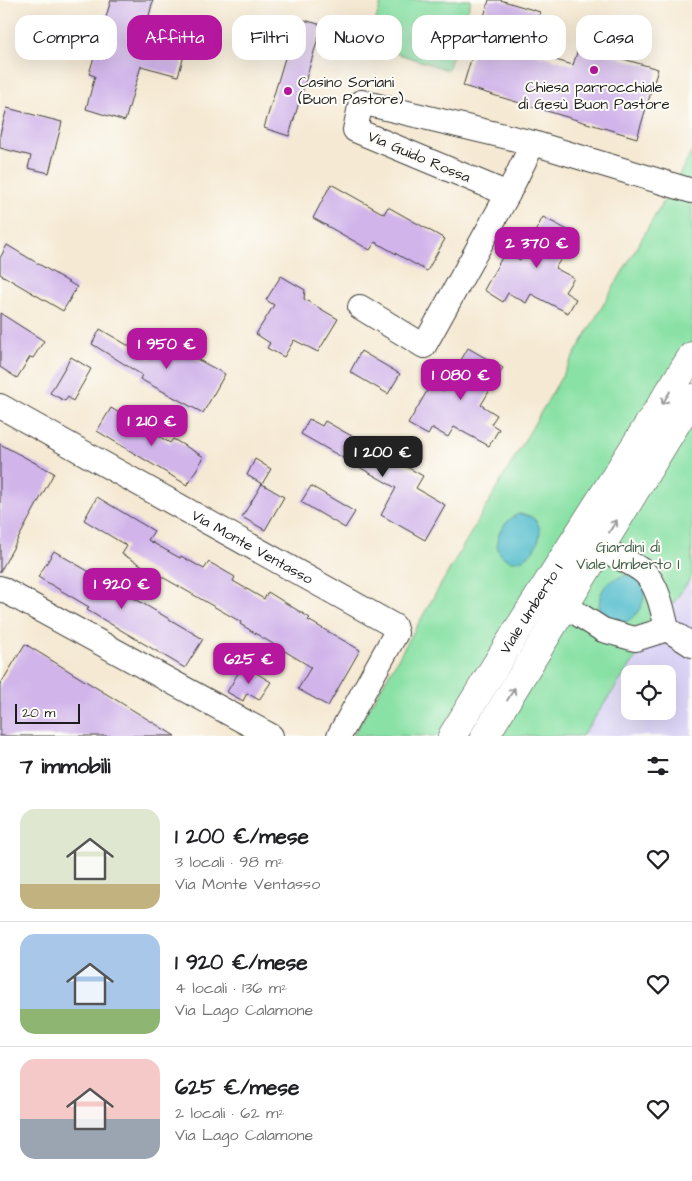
<!DOCTYPE html>
<html lang="it">
<meta charset="utf-8">
<style>
:root{--surface:#fff;--page:#f6f6f6;--text:#202124;--muted:#757577;--line:#e0e0e0;--accent:#b5179e}
body{margin:0;font-family:"Architects Daughter",sans-serif;background:var(--page);color:var(--text);height:100vh;display:flex;flex-direction:column;font-size:19px;white-space:nowrap}
*{box-sizing:border-box;margin:0}
p{font-size:16px;color:var(--muted)}
.icon{flex:none;width:28px;height:28px;fill:none;stroke:currentColor;stroke-width:2;stroke-linecap:round;stroke-linejoin:round}
.map{position:relative;height:736px;overflow:hidden}
.sheet{display:flex;flex-direction:column;background:var(--surface);flex:1}
.sheet>*{flex:none}
.hud{position:absolute;left:15px;top:15px;width:662px;height:45px;display:flex;gap:10px}
.fabs{position:absolute;left:621px;top:665px;display:grid;gap:10px}
.fabs a{display:grid;place-items:center;width:55px;height:55px;border-radius:10px;background:var(--surface);box-shadow:0 5px 20px #0002;font-size:25px}
.scale{position:absolute;left:15px;bottom:12px;width:65px;box-sizing:border-box;padding-left:5px;border:2px solid #1c1c1c;border-top:0;font-size:14px;line-height:18px;white-space:nowrap;color:#1c1c1c;-webkit-text-stroke:4px #fdfcf7;paint-order:stroke}
.price{position:absolute;translate:-50% -42px;padding:0 11px;border-radius:10px;background:var(--accent);color:#fff;font-size:16px;line-height:32px;filter:drop-shadow(0 1px 2px #0008)}
.price::after{content:'';position:absolute;left:50%;top:30px;width:15px;height:11px;margin-left:-8px;background:inherit;clip-path:polygon(0 0,100% 0,50% 100%)}
.price.selected{background:#222;color:#fff}
ul{padding:0;list-style:none}
li{display:flex;align-items:center;gap:15px;height:125px;padding:0 20px}
li+li{border-top:1px solid var(--line)}
li span{display:grid;place-items:center;flex:none;width:140px;height:100px;border-radius:15px;color:#555}
li>.icon{margin-inline-start:auto}
span .icon{width:60px;height:60px;fill:#fffc;stroke-width:1}
li b{font-size:21px}
h2{display:flex;justify-content:space-between;align-items:center;height:60px;padding:0 20px;font-size:21px}
.tag{padding:0 18px;border-radius:15px;background:var(--surface);box-shadow:0 5px 20px #0002;font-size:18px;line-height:45px}
.tag.selected{background:var(--accent);color:#fff}
.map>svg:first-child{display:block}
</style>
<div class="map">
<svg width="692" height="736" viewBox="0 0 692 736">
<rect width="100%" height="100%" fill="#fdfcf7"/>
<filter id="ink" filterUnits="userSpaceOnUse"><feTurbulence type="fractalNoise" baseFrequency=".02" numOctaves="2"/><feDisplacementMap in="SourceGraphic" scale="10" xChannelSelector="R" yChannelSelector="G"/><feConvolveMatrix kernelMatrix="1 2 1 2 8 2 1 2 1" color-interpolation-filters="sRGB"/></filter>
<filter id="wash" filterUnits="userSpaceOnUse"><feTurbulence type="fractalNoise" baseFrequency=".0096" numOctaves="4" result="noise"/><feDisplacementMap in="SourceGraphic" scale="20" xChannelSelector="R" yChannelSelector="G"/><feGaussianBlur stdDeviation="1.12" result="paint"/><feColorMatrix in="noise" values="0 0 0 0 0 0 0 0 0 0 0 0 0 0 0 0 0 1.4 0 .05"/><feComposite in="paint" operator="in"/></filter>
<g filter="url(#wash)">
<rect width="100%" height="100%" fill="#f5e9d3"/>
<!-- built -->
<path fill="#dcd5f6" fill-rule="evenodd" d="M 692,576 L 692,736 L 582,736 ZM 630,674 L 668,674 L 668,711 L 630,711 Z"/>
<!-- green -->
<path fill="#89e1a5" stroke="#527e60" d="M 382,0 L 471,0 L 448,70 L 368,44 Z
M 692,152 L 692,576 L 582,736 L 353,736 Z"/>
<!-- water -->
<path fill="#52bdcd" stroke="#376c74" d="M 519,514 C 560,516 532,572 507,559 C 486,549 502,520 519,514 Z
M 626,575 C 629,576 634,577 637,579 C 656,592 634,630 612,623 C 608,622 603,617 600,614 C 597,592 604,581 626,575 Z"/>
<g id="blocks">
<!-- building -->
<path fill="#d0b4ea" d="M 111,0 L 153,0 L 148,20 L 191,32 L 178,76 L 141,66 L 125,121 L 86,109 L 95,76 L 89,74 Z
M 489,0 L 500,0 L 540,12 L 528,52 L 573,65 L 581,40 L 601,46 L 599,52 L 658,69 L 637,138 L 463,86 Z
M 297,18 L 322,25 L 289,136 L 264,128 Z
M 7,108 L 62,122 L 49,173 L 28,168 L 31,156 L 0,148 L 0,134 Z
M 331,184 L 384,214 L 388,207 L 445,239 L 427,271 L 375,242 L 370,250 L 313,218 Z
M 543,217 L 577,235 L 555,268 L 574,278 L 565,292 L 576,299 L 568,313 L 531,294 L 526,303 L 508,293 L 503,302 L 484,290 L 505,252 L 520,260 Z
M 7,245 L 77,287 L 63,311 L 0,274 L 0,258 Z
M 281,276 L 305,290 L 304,299 L 338,319 L 318,352 L 294,340 L 284,357 L 267,348 L 270,343 L 256,334 L 274,305 L 266,300 Z
M 0,313 L 44,341 L 33,358 L 30,357 L 17,378 L 0,367 Z
M 100,329 L 151,359 L 161,340 L 225,374 L 203,413 L 140,379 L 142,375 L 92,344 Z
M 468,348 L 503,368 L 481,405 L 497,415 L 491,424 L 499,429 L 489,446 L 454,427 L 448,437 L 432,428 L 428,435 L 408,424 L 431,384 L 443,391 Z
M 361,351 L 400,374 L 388,394 L 350,372 Z
M 71,357 L 91,369 L 73,401 L 68,397 L 65,401 L 50,393 Z
M 111,408 L 170,443 L 173,439 L 204,457 L 187,485 L 97,431 Z
M 309,419 L 322,426 L 325,421 L 423,476 L 416,488 L 445,505 L 425,540 L 381,515 L 396,488 L 301,434 Z
M 0,444 L 54,473 L 0,572 Z
M 255,459 L 271,469 L 262,484 L 247,475 Z
M 262,484 L 284,497 L 265,530 L 242,517 Z
M 311,486 L 355,512 L 345,528 L 301,502 Z
M 97,497 L 154,531 L 148,540 L 180,558 L 181,556 L 204,569 L 209,562 L 235,577 L 233,581 L 264,599 L 268,592 L 310,618 L 308,620 L 360,650 L 328,706 L 298,689 L 311,667 L 240,624 L 241,622 L 122,554 L 127,546 L 84,520 Z
M 54,551 L 203,639 L 185,668 L 87,610 L 89,607 L 38,577 Z
M 25,644 L 175,736 L 0,736 L 0,685 Z
M 243,665 L 271,682 L 259,700 L 247,693 L 243,701 L 227,692 Z"/>
</g>
</g>
<g filter="url(#ink)">
<use href="#blocks" fill-opacity="0" stroke="#3d3b37" stroke-width="1"/>
<g fill="none" stroke-linecap="round" stroke-linejoin="round">
<!-- minor casing -->
<g stroke="#3d3b37" stroke-width="26">
<g id="minor">
<path d="M 508,194 L 355,130 L 361,102 L 533,143 L 692,191"/>
<path d="M 360,307 L 424,346 L 508,194 L 533,143"/>
<path id="s1" d="M 0,406 L 394,626 L 396,633 L 339,736"/>
<path d="M 614,555 C 624,560 636,565 645,573 C 658,586 663,611 667,629 L 692,645"/>
<path d="M 0,588 L 271,736"/>
<path d="M 578,614 L 603,630 L 635,639 L 667,629"/>
</g>
</g>
<!-- major casing -->
<g stroke="#3d3b37" stroke-width="29">
<g id="major">
<path id="s2" d="M 452,736 L 518,629 L 692,356"/>
<path d="M 485,736 L 692,398"/>
</g>
</g>
<!-- minor -->
<use href="#minor" stroke="#fff" stroke-width="24"/>
<!-- major -->
<use href="#major" stroke="#fff" stroke-width="28"/>
</g>
<!-- one-way arrows -->
<defs><path id="oneway-shaft" d="M-6 0H5M1.5-3L5.5 0L1.5 3" fill="none" stroke-width="1.6" stroke-linecap="round" stroke-linejoin="round" transform="scale(1.25)"/></defs>
<g stroke="#999">
<use href="#oneway-shaft" transform="translate(666 398) rotate(122)"/>
<use href="#oneway-shaft" transform="translate(613 526) rotate(-58)"/>
<use href="#oneway-shaft" transform="translate(511 694) rotate(-59)"/>
</g>
</g>
<!-- markers -->
<g fill="#b5179e" stroke="#fdfcf7" stroke-width="2">
<circle cx="594" cy="70" r="5"/>
<circle cx="288" cy="91" r="5"/>
</g>
<g text-anchor="middle" dominant-baseline="central" stroke-width="4" stroke-linejoin="round" paint-order="stroke">
<!-- poi labels -->
<g font-size="15" fill="#1c1c1c" stroke="#fdfcf7" text-anchor="start">
<text x="298" y="82">Casino Soriani<tspan x="298" dy="17">(Buon Pastore)</tspan></text>
<text x="594" y="87" text-anchor="middle">Chiesa parrocchiale<tspan x="594" dy="17">di Gesù Buon Pastore</tspan></text>
</g>
<!-- street labels -->
<g font-size="15" fill="#1c1c1c" stroke="#fdfcf7">
<text transform="translate(419 157) rotate(23)">Via Guido Rossa</text>
<text stroke="none"><textPath href="#s1" startOffset="289">Via Monte Ventasso</textPath></text>
<text stroke="none"><textPath href="#s2" startOffset="150">Viale Umberto I</textPath></text>
</g>
<!-- park labels -->
<g font-size="15" fill="#42614c" stroke="#fdfcf7">
<text x="628" y="547">Giardini di<tspan x="628" dy="17">Viale Umberto I</tspan></text>
</g>
</g>
</svg>
<div class="fabs">
<a><svg class="icon" aria-label="locate" viewBox="0 0 24 24"><circle cx="12" cy="12" r="6"/><path d="M12 2v4M12 18v4M2 12h4M18 12h4"/></svg></a>
</div>
<div class="scale">20 m</div>
<b class="price" style="left:537px;top:269px">2 370 €</b>
<b class="price" style="left:167px;top:370px">1 950 €</b>
<b class="price" style="left:461px;top:401px">1 080 €</b>
<b class="price" style="left:152px;top:447px">1 210 €</b>
<b class="price selected" style="left:383px;top:478px">1 200 €</b>
<b class="price" style="left:122px;top:610px">1 920 €</b>
<b class="price" style="left:249px;top:685px">625 €</b>
<div class="hud">
<a class="tag">Compra</a>
<a class="tag selected">Affitta</a>
<a class="tag">Filtri</a>
<a class="tag">Nuovo</a>
<a class="tag">Appartamento</a>
<a class="tag">Casa</a>
</div>
</div>
<section class="sheet">
<h2>7 immobili<svg class="icon" aria-label="filters" viewBox="0 0 24 24"><path d="M4 7h16M4 17h16"/><circle cx="9" cy="7" r="2"/><circle cx="15" cy="17" r="2"/></svg></h2>
<ul>
<li><span style="background:linear-gradient(#dfe7d0 75%,#c2b280 0)"><svg class="icon" aria-label="home" viewBox="0 0 24 24"><path d="M3 11l9-7 9 7M6 9v11h12V9"/></svg></span><div><b>1 200 €/mese</b><p>3 locali · 98 m²</p><p>Via Monte Ventasso</p></div><svg class="icon" aria-label="heart" viewBox="0 0 24 24"><path d="M12 20l-8-8c-3-5 5-10 8-4 3-6 11-1 8 4z"/></svg></li>
<li><span style="background:linear-gradient(#a9c7e8 75%,#8fb573 0)"><svg class="icon" aria-label="home" viewBox="0 0 24 24"><path d="M3 11l9-7 9 7M6 9v11h12V9"/></svg></span><div><b>1 920 €/mese</b><p>4 locali · 136 m²</p><p>Via Lago Calamone</p></div><svg class="icon" aria-label="heart" viewBox="0 0 24 24"><path d="M12 20l-8-8c-3-5 5-10 8-4 3-6 11-1 8 4z"/></svg></li>
<li><span style="background:linear-gradient(#f6c9c9 60%,#9aa5b1 0)"><svg class="icon" aria-label="home" viewBox="0 0 24 24"><path d="M3 11l9-7 9 7M6 9v11h12V9"/></svg></span><div><b>625 €/mese</b><p>2 locali · 62 m²</p><p>Via Lago Calamone</p></div><svg class="icon" aria-label="heart" viewBox="0 0 24 24"><path d="M12 20l-8-8c-3-5 5-10 8-4 3-6 11-1 8 4z"/></svg></li>
</ul>
</section>
